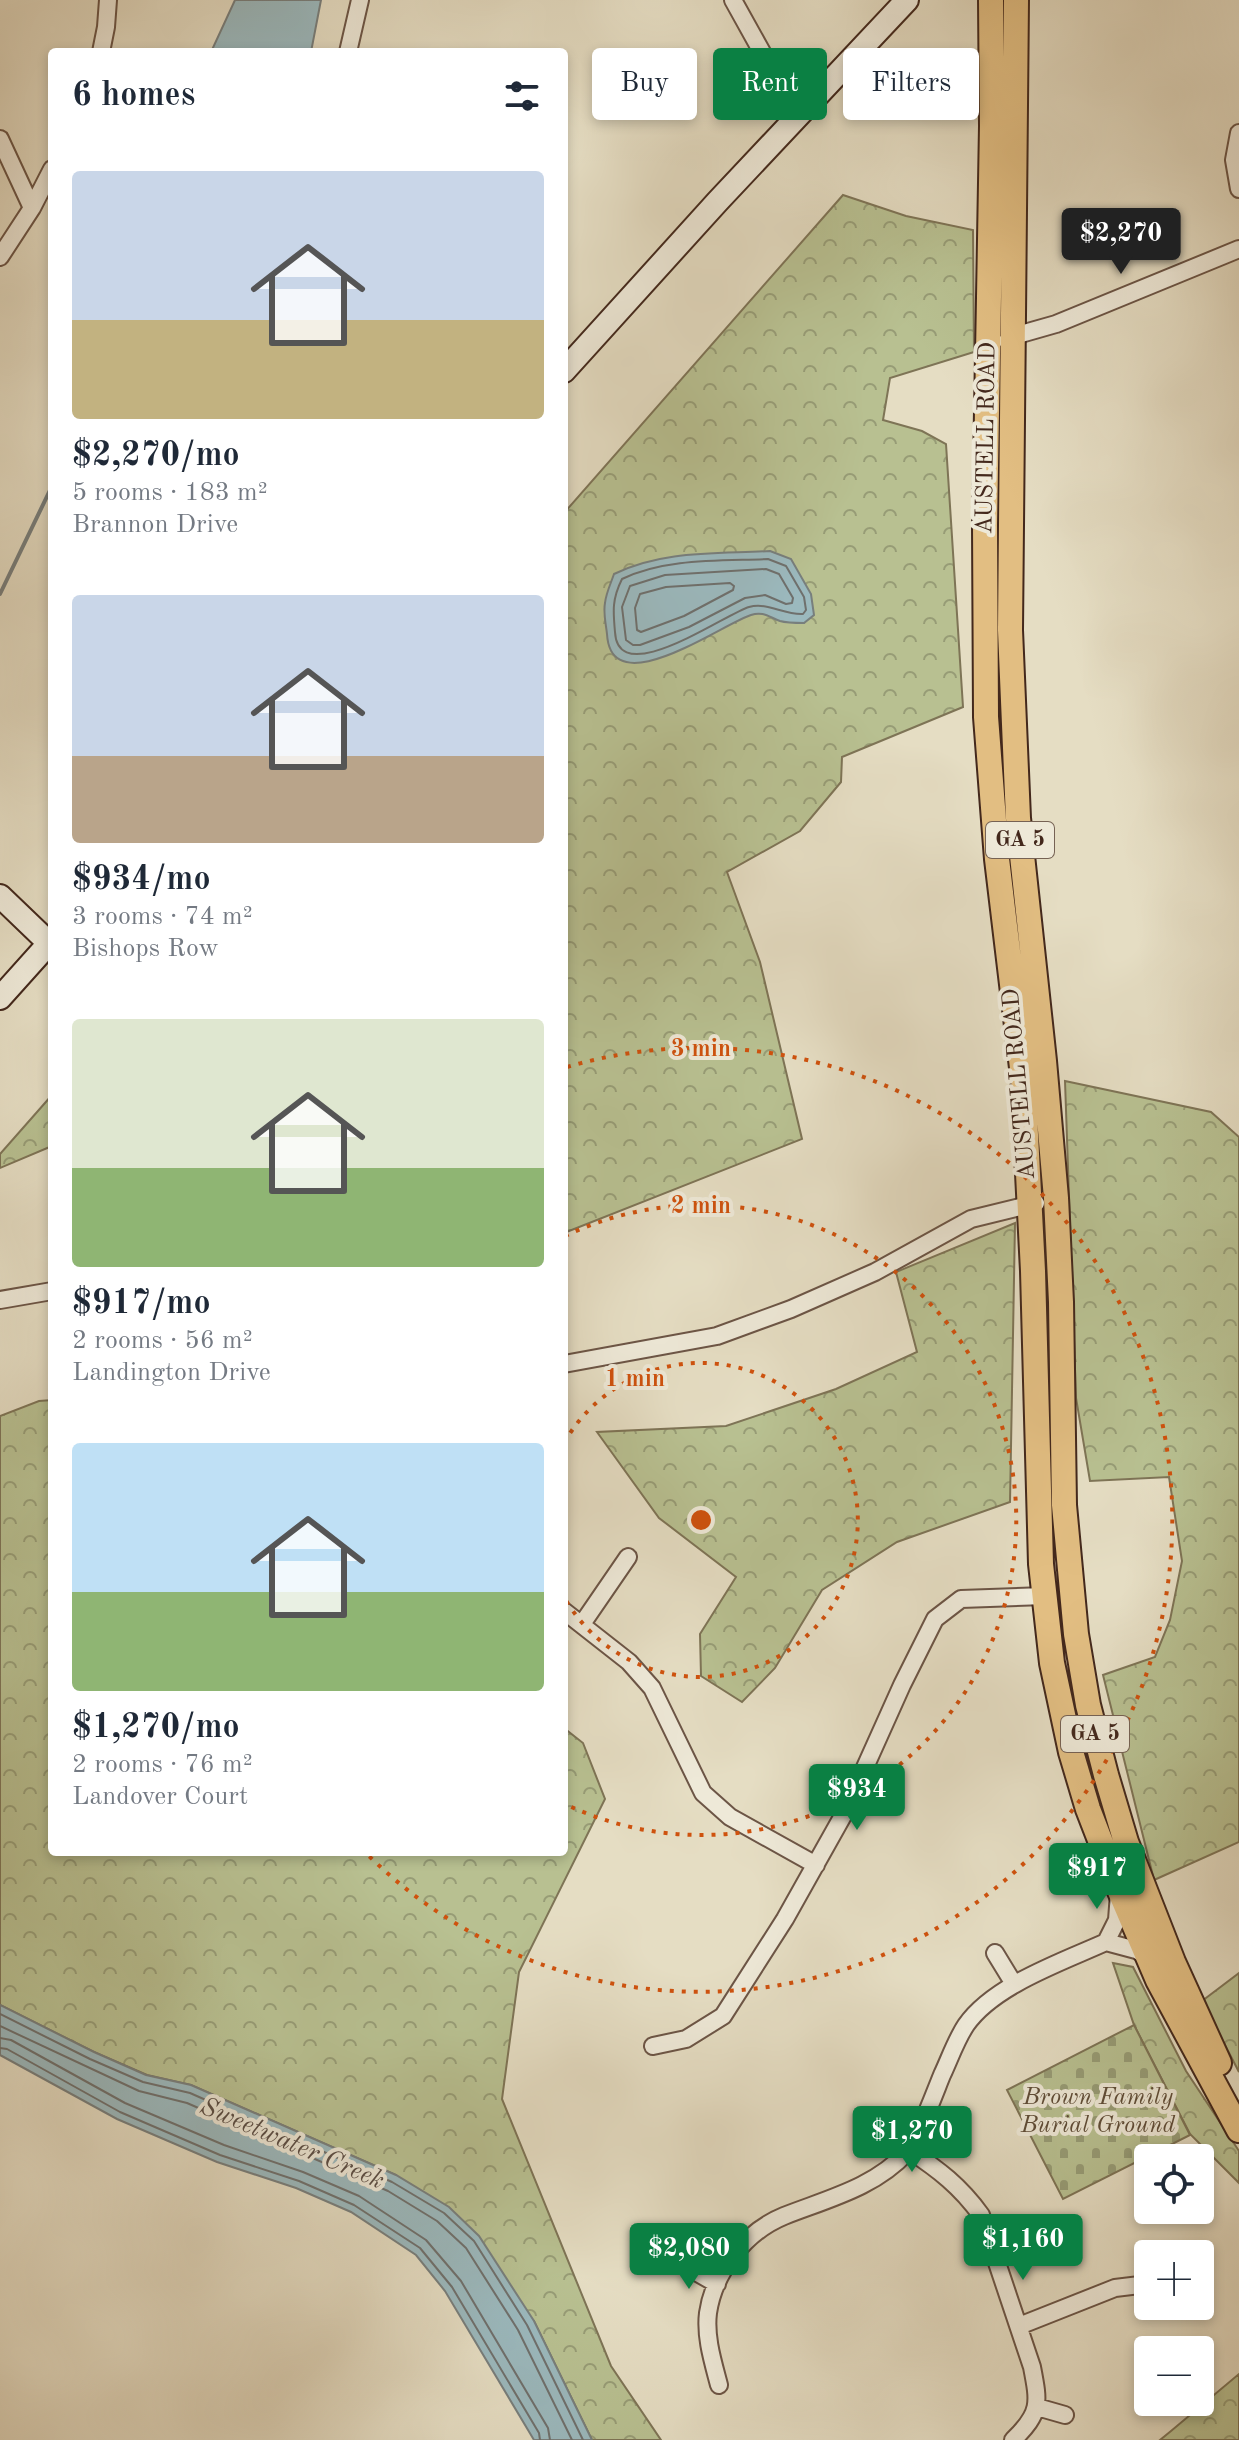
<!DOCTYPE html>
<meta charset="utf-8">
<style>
:root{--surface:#fff;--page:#f6f6f7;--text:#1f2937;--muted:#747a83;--accent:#0b8043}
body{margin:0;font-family:"Old Standard TT",serif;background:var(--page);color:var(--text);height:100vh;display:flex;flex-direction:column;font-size:30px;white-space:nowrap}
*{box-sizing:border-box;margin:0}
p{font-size:26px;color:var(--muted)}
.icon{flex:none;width:44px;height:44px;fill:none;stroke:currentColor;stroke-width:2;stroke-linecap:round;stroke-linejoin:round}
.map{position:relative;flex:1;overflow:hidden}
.sheet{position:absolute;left:48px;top:48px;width:520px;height:1808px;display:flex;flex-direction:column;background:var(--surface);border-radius:8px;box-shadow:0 4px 12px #0003}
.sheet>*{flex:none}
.guide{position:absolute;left:592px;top:48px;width:526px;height:72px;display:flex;gap:16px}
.fabs{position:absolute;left:1134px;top:2144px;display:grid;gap:16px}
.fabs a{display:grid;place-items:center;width:80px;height:80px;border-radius:8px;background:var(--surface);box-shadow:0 4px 12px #0003;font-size:40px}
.price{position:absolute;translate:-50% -68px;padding:0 18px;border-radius:8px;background:var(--accent);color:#fff;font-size:26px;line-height:52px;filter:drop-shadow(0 2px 4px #0008)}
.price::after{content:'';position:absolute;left:50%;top:48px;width:24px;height:18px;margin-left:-12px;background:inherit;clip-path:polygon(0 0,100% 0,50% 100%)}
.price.selected{background:#222;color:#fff}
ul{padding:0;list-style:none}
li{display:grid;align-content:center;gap:16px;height:424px;padding:0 24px}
li span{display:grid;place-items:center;height:248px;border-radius:8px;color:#555}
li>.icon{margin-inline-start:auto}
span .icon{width:144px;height:144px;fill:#fffc;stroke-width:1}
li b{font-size:34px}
h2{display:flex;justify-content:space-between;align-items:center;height:96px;padding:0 24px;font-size:34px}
.pill{padding:0 28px;border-radius:8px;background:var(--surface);box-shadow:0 4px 12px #0003;font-size:28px;line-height:72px}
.pill.selected{background:var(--accent);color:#fff}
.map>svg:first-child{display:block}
</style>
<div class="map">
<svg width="1239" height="2440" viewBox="0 0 1239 2440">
<defs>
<pattern id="forest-crowns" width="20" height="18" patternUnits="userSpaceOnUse" patternTransform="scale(2)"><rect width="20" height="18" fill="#b8c091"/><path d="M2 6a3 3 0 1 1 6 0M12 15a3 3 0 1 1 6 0" fill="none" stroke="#979c76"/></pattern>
<pattern id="cemetery-stones" width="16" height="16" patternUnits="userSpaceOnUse" patternTransform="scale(2)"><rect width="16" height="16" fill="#b8c091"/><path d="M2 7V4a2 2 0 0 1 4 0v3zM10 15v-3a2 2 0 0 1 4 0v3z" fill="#979c76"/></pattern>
</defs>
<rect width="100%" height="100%" fill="#e5ddc3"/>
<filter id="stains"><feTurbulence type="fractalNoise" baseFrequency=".0025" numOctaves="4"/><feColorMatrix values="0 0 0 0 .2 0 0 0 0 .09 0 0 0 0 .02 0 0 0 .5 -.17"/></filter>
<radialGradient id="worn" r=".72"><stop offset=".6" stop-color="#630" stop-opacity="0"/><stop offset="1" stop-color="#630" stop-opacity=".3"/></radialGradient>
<!-- forest -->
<path fill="url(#forest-crowns)" stroke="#7e7456" stroke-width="2" d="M 843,195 L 906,216 L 973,230 L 974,352 L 890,378 L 883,420 L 922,431 L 946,444 L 963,707 L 842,757 L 841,782 L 800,831 L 727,872 L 760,962 L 802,1139 L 564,1233 L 564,513 Z
M 1065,1081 L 1211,1112 L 1239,1137 L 1239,1842 L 1154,1880 L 1103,1675 L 1155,1657 L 1170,1620 L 1182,1561 L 1169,1477 L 1090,1481 L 1076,1398 Z
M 52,1095 L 52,1146 L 0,1168 L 0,1154 Z
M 1015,1223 L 1010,1502 L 897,1542 L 822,1590 L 775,1668 L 742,1702 L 701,1676 L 700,1634 L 736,1577 L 659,1518 L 597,1432 L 726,1426 L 836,1389 L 917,1352 L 896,1272 Z
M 52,1400 L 52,1852 L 564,1852 L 564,1728 L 583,1743 L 605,1799 L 519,1972 L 502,2099 L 611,2366 L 661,2440 L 592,2440 L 534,2321 L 396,2175 L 191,2085 L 147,2075 L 94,2052 L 0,2005 L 0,1416 L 39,1401 Z
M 1113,1963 L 1133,1967 L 1186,2071 L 1239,2151 L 1239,2183 L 1190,2134 L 1134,2025 Z
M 1239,1973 L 1239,2072 L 1202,2001 Z
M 1239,2374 L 1239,2440 L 1160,2440 L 1171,2431 Z"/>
<!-- cemetery -->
<path fill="url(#cemetery-stones)" stroke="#7e7456" stroke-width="2" d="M 1134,2025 L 1190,2135 L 1063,2199 L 1007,2090 Z"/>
<!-- water -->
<path fill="#9bb9be" stroke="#787f7d" stroke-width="2" d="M 235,0 L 321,0 L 311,52 L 211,52 Z
M 770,551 L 791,559 L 811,594 L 814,615 L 804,623 C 796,623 787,623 780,621 C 769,617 763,611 751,615 C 722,624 611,705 607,634 C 606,624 603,613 605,603 C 606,593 611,583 614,574 C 662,550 717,554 770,551 Z
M 0,2005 L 94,2052 L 146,2075 L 191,2085 L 396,2175 L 449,2207 L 479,2236 L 534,2321 L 592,2440 L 534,2440 L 445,2291 L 416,2255 L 351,2212 L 296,2188 L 217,2162 L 117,2119 L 0,2055 Z"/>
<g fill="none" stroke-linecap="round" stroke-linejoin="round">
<!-- shore -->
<path stroke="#6f706d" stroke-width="2" d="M 768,559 L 786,566 L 804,597 L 806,610 L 803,614 C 783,615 768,602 749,607 C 725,614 618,691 615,632 C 613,611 612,599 622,579 C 665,558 720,561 768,559 Z
M 766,569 L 779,574 L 793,598 L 792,603 L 786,604 L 765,595 L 745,598 L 689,627 L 640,645 L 633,645 L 626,640 L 622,607 L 630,586 L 665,575 Z
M 730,583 L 734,586 L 733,590 L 684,616 L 641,632 L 637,630 L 635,608 L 640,594 L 666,587 Z
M 0,2014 L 90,2059 L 143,2082 L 190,2093 L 392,2182 L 444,2213 L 474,2241 L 527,2325 L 583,2440
M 0,2026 L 139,2091 L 187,2103 L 388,2191 L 437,2221 L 466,2248 L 518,2330 L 572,2440
M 0,2038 L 11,2040 L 125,2103 L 224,2145 L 303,2172 L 359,2196 L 426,2240 L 461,2281 L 548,2428 L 550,2440
M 0,2048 L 7,2049 L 120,2112 L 220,2155 L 299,2181 L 354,2205 L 420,2248 L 452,2287 L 539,2433 L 540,2440"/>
<!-- stream -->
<path stroke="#787f7d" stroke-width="4" d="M 0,594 L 52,486"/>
<!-- street casing -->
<g stroke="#6c5546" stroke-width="20">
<path id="street" d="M 733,0 L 773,72 L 801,111
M 101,52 L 106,27 L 108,0
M 348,52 L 360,0
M 1239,133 L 1234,160 L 1239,189
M 0,139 L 32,208
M 0,257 L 32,208 L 52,169
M 1007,341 L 1014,336 L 1056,324 L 1239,249
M 0,1300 L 52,1291
M 564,1364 L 717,1336 L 791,1309 L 875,1272 L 971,1219 L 1036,1203
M 564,1611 L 629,1662 L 652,1688 L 703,1793 L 730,1817 L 816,1865
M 582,1624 L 628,1557
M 1106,1942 L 1136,1950 L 1149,1957
M 995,1953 L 1014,1984
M 653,2046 L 686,2039 L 723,2016 L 785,1919 L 845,1812 L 902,1685 L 935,1619 L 961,1599 L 1045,1596
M 909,2150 C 939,2170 960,2186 981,2215 L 1032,2367 C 1039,2403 1041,2413 1013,2440
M 682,2264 L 717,2284
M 1019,2326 L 1115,2288 L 1148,2284
M 719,2385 C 713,2362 705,2337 708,2313 C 714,2272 745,2232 784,2216 C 827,2199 874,2188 907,2152 C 917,2141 935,2092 942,2075 C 950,2058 956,2040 966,2025 C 994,1985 1062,1962 1106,1942 L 1117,1920 L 1119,1893
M 1037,2407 L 1065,2415"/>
</g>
<!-- secondary casing -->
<g stroke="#43281c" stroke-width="26">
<path id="secondary" d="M 564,371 L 718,201 L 907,0
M 0,896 L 49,943
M 0,998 L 52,940"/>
</g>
<!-- primary casing -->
<g stroke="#43281c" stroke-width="28">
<path id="primary" d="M 991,0 L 992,126 L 985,525 L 986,717 L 997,859 L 1023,1076 L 1033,1271 L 1041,1564 L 1052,1663 L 1071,1752 L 1088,1809 L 1119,1889 L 1158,1980 L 1239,2130
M 1016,0 L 1010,630 L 1018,818 L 1044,1061 L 1056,1198 L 1061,1302 L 1064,1505 L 1076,1634 L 1088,1705 L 1106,1775 L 1126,1842 L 1173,1962 L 1219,2063"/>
</g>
<!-- street -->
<use href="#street" stroke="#eee9d8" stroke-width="16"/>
<!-- secondary -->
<use href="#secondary" stroke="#eee9d8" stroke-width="22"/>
<!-- primary -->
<use href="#primary" stroke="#e2be82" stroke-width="24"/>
</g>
<!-- distance rings -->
<g fill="none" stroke="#cf520e" stroke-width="4" stroke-dasharray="4 8">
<path d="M564 1443A157 157 0 1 1 564 1597"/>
<path d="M565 1236A315 315 0 1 1 565 1804"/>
<path d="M567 1067A472 472 0 1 1 367 1854"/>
</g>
<g text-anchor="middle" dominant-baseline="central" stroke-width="8" stroke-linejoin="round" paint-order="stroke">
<!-- shield labels -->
<g fill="#eee9d8" stroke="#766254" stroke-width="2">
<rect x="986" y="822" width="68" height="36" rx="6"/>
<rect x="1061" y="1716" width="68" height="36" rx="6"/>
</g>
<g font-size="22" font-weight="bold" fill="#43281c">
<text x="1020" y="840">GA 5</text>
<text x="1095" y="1734">GA 5</text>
</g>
<!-- street labels -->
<g font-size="24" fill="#43281c" stroke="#eee9d8">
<text transform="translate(987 438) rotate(-89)">AUSTELL ROAD</text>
<text transform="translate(1020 1084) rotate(-95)">AUSTELL ROAD</text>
</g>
<!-- park labels -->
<g font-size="24" font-style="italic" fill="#604e39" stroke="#eee9d8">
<text x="1098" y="2098">Brown Family<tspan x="1098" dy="28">Burial Ground</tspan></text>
</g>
<!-- water labels -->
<g font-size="26" font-style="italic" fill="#594c44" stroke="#eee9d8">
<text transform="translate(292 2144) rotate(23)">Sweetwater Creek</text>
</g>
</g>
<circle cx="701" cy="1520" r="12" fill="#cf520e" stroke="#eee9d8" stroke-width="4"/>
<g font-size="24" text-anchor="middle" font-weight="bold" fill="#cf520e" stroke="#eee9d8" stroke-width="8" stroke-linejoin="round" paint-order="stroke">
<text x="701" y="1056">3 min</text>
<text x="701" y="1213">2 min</text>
<text x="635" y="1386">1 min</text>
</g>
<rect width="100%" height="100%" filter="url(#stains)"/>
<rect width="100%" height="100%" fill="url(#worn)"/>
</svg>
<div class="fabs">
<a><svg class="icon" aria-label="locate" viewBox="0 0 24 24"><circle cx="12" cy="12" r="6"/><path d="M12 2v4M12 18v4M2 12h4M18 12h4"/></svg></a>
<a>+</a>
<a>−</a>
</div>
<b class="price selected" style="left:1121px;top:276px">$2,270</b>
<b class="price" style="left:857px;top:1832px">$934</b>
<b class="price" style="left:1097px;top:1911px">$917</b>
<b class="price" style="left:912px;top:2174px">$1,270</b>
<b class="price" style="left:1023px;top:2282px">$1,160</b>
<b class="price" style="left:689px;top:2291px">$2,080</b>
<div class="guide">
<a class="pill">Buy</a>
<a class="pill selected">Rent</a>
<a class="pill">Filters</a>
</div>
<section class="sheet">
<h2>6 homes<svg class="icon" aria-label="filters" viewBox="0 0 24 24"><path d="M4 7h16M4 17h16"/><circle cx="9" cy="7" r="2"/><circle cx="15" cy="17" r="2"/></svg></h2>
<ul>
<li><span style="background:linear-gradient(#c9d6e8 60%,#c2b280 0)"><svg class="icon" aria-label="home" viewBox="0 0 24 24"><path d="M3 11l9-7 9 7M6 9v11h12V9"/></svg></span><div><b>$2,270/mo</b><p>5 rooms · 183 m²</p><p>Brannon Drive</p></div></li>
<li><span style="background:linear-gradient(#c9d6e8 65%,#b9a48a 0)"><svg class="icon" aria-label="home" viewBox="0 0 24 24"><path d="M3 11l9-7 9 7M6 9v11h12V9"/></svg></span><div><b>$934/mo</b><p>3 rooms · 74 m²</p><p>Bishops Row</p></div></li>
<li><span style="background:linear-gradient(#dfe7d0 60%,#8fb573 0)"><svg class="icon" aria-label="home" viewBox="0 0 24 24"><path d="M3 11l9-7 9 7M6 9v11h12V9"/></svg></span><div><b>$917/mo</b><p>2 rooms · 56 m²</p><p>Landington Drive</p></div></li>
<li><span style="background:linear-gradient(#bfe0f5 60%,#8fb573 0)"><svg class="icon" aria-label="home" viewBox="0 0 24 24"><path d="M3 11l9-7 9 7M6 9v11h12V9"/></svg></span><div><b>$1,270/mo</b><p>2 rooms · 76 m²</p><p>Landover Court</p></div></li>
</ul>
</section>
</div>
